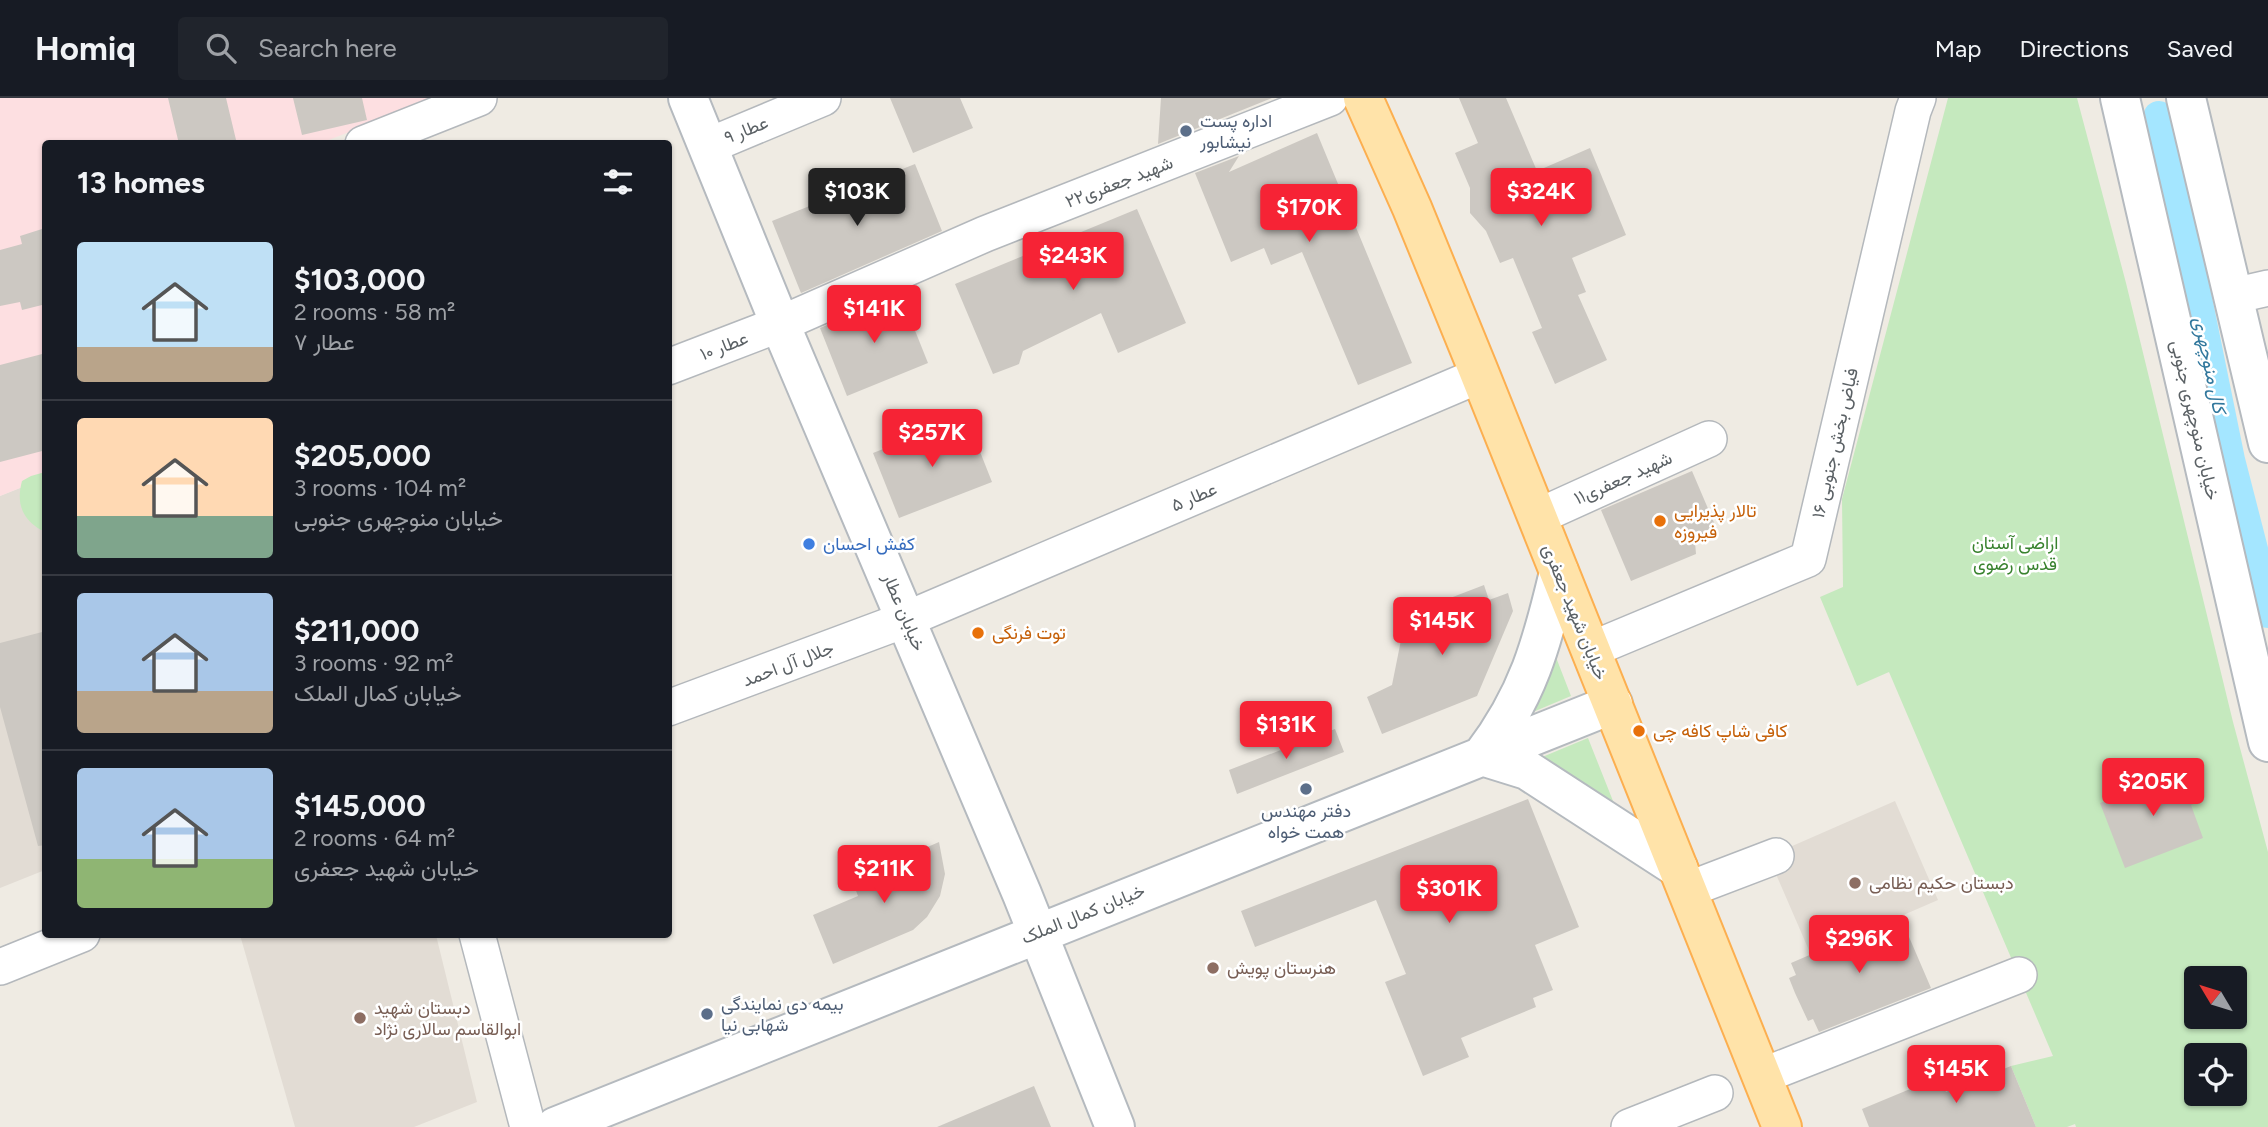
<!DOCTYPE html>
<meta charset="utf-8">
<style>
:root{--surface:#171b24;--page:#20242c;--text:#f1f3f6;--muted:#9ea1a6;--line:#363941;--accent:#f62335}
body{margin:0;font-family:Figtree,Vazirmatn,sans-serif;background:var(--page);color:var(--text);height:100vh;display:flex;flex-direction:column;font-size:26px;white-space:nowrap}
*{box-sizing:border-box;margin:0}
p{font-size:23px;color:var(--muted)}
.icon{flex:none;width:38px;height:38px;fill:none;stroke:currentColor;stroke-width:2;stroke-linecap:round;stroke-linejoin:round}
.map{position:relative;flex:1;overflow:hidden}
.side{position:absolute;left:42px;top:42px;width:630px;height:798px;display:flex;flex-direction:column;background:var(--surface);border-radius:7px;box-shadow:0 2px 5px #0004}
.side>*{flex:none}
.needle{width:46px;rotate:308deg}
.buttons{position:absolute;left:2184px;top:868px;display:grid;gap:14px}
.buttons a{display:grid;place-items:center;width:63px;height:63px;border-radius:7px;background:var(--surface);box-shadow:0 2px 5px #0004;font-size:35px}
.price{position:absolute;translate:-50% -60px;padding:0 16px;border-radius:7px;background:var(--accent);color:#fff;font-size:23px;line-height:46px;filter:drop-shadow(0 2px 4px #0008)}
.price::after{content:'';position:absolute;left:50%;top:42px;width:21px;height:16px;margin-left:-10px;background:inherit;clip-path:polygon(0 0,100% 0,50% 100%)}
.price.active{background:#222;color:#fff}
ul{padding:0;list-style:none}
li{display:flex;align-items:center;gap:21px;height:175px;padding:0 35px}
li+li{border-top:2px solid var(--line)}
li span{display:grid;place-items:center;flex:none;width:196px;height:140px;border-radius:7px;color:#555}
li>.icon{margin-inline-start:auto}
span .icon{width:84px;height:84px;fill:#fffc;stroke-width:1}
li b{font-size:30px}
h2{display:flex;justify-content:space-between;align-items:center;height:84px;padding:0 35px;font-size:30px}
header{display:flex;align-items:center;gap:42px;box-sizing:border-box;height:98px;padding:0 35px;background:var(--surface);border-bottom:2px solid var(--line)}
header strong{font-size:33px}
nav{display:flex;gap:38px;margin-inline-start:auto;font-size:24px}
.search{width:490px;height:63px;background:var(--page);display:flex;align-items:center;gap:18px;box-sizing:border-box;padding:0 24px;border-radius:7px;color:var(--muted);font-size:26px}
.map>svg:first-child{display:block}
</style>
<header>
<strong>Homiq</strong>
<div class="search"><svg class="icon" aria-label="search" viewBox="0 0 24 24"><circle cx="10" cy="10" r="6"/><path d="M15 15l6 6"/></svg>Search here</div>
<nav><a>Map</a><a>Directions</a><a>Saved</a></nav>
</header>
<div class="map">
<svg width="2268" height="1029" viewBox="0 0 2268 1029">
<rect width="100%" height="100%" fill="#efebe3"/>
<!-- education -->
<path fill="#e2dcd4" d="M 45,380 L 45,772 L 0,790 L 0,398 Z
M 1895,703 L 1938,802 L 1811,857 L 1772,767 L 1793,758 L 1790,749 Z
M 240,837 L 436,837 L 477,1004 L 414,1029 L 295,1029 Z"/>
<!-- medical -->
<path fill="#fddfe1" d="M 0,0 L 436,0 L 321,45 L 46,46 L 45,380 L 0,398 Z"/>
<!-- green -->
<path fill="#c5e9be" fill-rule="evenodd" d="M 1948,0 L 2077,0 L 2126,185 L 2233,624 L 2268,754 L 2268,1029 L 2076,1029 L 2075,1026 L 2067,1029 L 2036,1029 L 2011,968 L 2053,958 L 1889,574 L 1857,588 L 1820,499 L 1843,489 L 1842,401 ZM 2196,880 L 2235,880 L 2235,919 L 2196,919 ZM 2196,957 L 2235,957 L 2235,996 L 2196,996 Z
M 45,374 L 45,432 L 41,432 C 22,421 16,405 22,383 L 31,378 Z
M 1552,549 L 1571,598 L 1516,621 Z
M 1588,640 L 1615,708 L 1581,683 L 1535,662 Z"/>
<g fill="none" stroke-linecap="round" stroke-linejoin="round">
<!-- canal -->
<path stroke="#a4e6ff" stroke-width="32" d="M 2159,19 L 2229,362 L 2268,514"/>
</g>
<!-- building -->
<path fill="#ccc8c2" d="M 168,0 L 226,0 L 237,46 L 179,46 Z
M 293,0 L 362,0 L 367,22 L 302,37 Z
M 890,0 L 960,0 L 973,30 L 913,55 Z
M 1161,0 L 1272,0 L 1158,46 Z
M 1459,0 L 1506,0 L 1537,73 L 1590,50 L 1626,137 L 1572,160 L 1586,194 L 1578,197 L 1607,262 L 1555,286 L 1532,234 L 1542,230 L 1513,160 L 1500,165 L 1486,133 L 1470,115 L 1470,90 L 1455,55 L 1478,45 Z
M 1317,35 L 1412,265 L 1358,287 L 1302,154 L 1271,167 L 1264,150 L 1231,164 L 1195,75 L 1239,58 L 1229,74 Z
M 915,66 L 942,133 L 801,195 L 772,123 Z
M 1137,111 L 1186,225 L 1118,255 L 1101,215 L 1023,253 L 1019,266 L 993,276 L 955,186 Z
M 42,131 L 46,140 L 46,206 L 22,212 L 20,204 L 0,208 L 0,152 L 22,146 L 20,138 Z
M 900,195 L 928,265 L 847,298 L 820,230 Z
M 46,255 L 46,352 L 0,364 L 0,267 Z
M 947,326 L 973,336 L 992,384 L 899,420 L 873,355 Z
M 1692,373 L 1718,434 L 1695,444 L 1696,456 L 1631,483 L 1601,412 Z
M 1484,487 L 1489,502 L 1508,495 L 1513,513 L 1477,598 L 1382,636 L 1367,599 L 1392,587 L 1406,517 Z
M 46,533 L 46,747 L 38,748 L 0,609 L 0,545 Z
M 1335,631 L 1344,654 L 1237,696 L 1229,672 Z
M 2180,673 L 2184,683 L 2190,681 L 2199,704 L 2191,707 L 2203,740 L 2125,770 L 2100,705 L 2118,698 L 2122,691 L 2147,679 L 2155,683 Z
M 1528,701 L 1579,829 L 1535,847 L 1553,892 L 1533,900 L 1536,909 L 1461,940 L 1469,959 L 1423,978 L 1385,884 L 1406,876 L 1376,802 L 1255,849 L 1241,813 Z
M 939,744 L 945,776 L 940,798 L 927,819 L 913,832 L 833,866 L 813,817 L 858,798 L 852,782 Z
M 1900,818 L 1931,890 L 1819,934 L 1813,921 L 1808,923 L 1795,895 L 1789,880 L 1796,877 L 1791,865 Z
M 2011,968 L 2036,1029 L 1869,1029 L 1862,1011 L 1939,979 L 1946,994 Z
M 1034,988 L 1051,1029 L 937,1029 Z"/>
<g fill="none" stroke-linecap="round" stroke-linejoin="round">
<!-- street casing -->
<g stroke="#b4b8bc" stroke-width="38">
<path id="street" d="M 363,46 L 479,0
M 708,48 L 823,0
M 2233,198 L 2268,190
M 668,269 L 780,226 L 985,136 L 1330,0
M 1537,419 L 1709,341
M 1590,552 L 1808,461 L 1913,13 L 1918,0
M 668,610 L 907,521 L 1480,277
M 1687,792 L 1776,758
M 477,836 L 528,1029
M 0,869 L 82,836
M 1762,978 L 2019,877
M 1629,1029 L 1715,995"/>
</g>
<!-- secondary casing -->
<g stroke="#b5babf" stroke-width="42">
<path id="secondary" d="M 688,0 L 780,226 L 1022,796 L 1115,1029
M 2120,0 L 2268,644
M 2186,0 L 2268,345
M 1559,474 C 1542,546 1528,598 1482,658 L 1527,672 L 1678,770
M 555,1029 L 1613,606"/>
</g>
<!-- primary casing -->
<g stroke="#fcaf50" stroke-width="42">
<path id="primary" d="M 1363,0 L 1412,110 L 1477,269 L 1782,1029"/>
</g>
<!-- street -->
<use href="#street" stroke="#fff" stroke-width="35"/>
<!-- secondary -->
<use href="#secondary" stroke="#fff" stroke-width="38"/>
<!-- primary -->
<use href="#primary" stroke="#ffe3a9" stroke-width="38"/>
</g>
<!-- markers -->
<g fill="#5c6f8a" stroke="#fff" stroke-width="2.5">
<circle cx="1186" cy="33" r="7"/>
<circle cx="1306" cy="691" r="7"/>
<circle cx="707" cy="916" r="7"/>
</g>
<g fill="#e8710a" stroke="#fff" stroke-width="2.5">
<circle cx="1660" cy="423" r="7"/>
<circle cx="978" cy="535" r="7"/>
<circle cx="1639" cy="633" r="7"/>
</g>
<circle fill="#3f7fe0" stroke="#fff" stroke-width="2.5" cx="809" cy="446" r="7"/>
<g fill="#8d6e63" stroke="#fff" stroke-width="2.5">
<circle cx="1855" cy="785" r="7"/>
<circle cx="1213" cy="870" r="7"/>
<circle cx="360" cy="920" r="7"/>
</g>
<g text-anchor="middle" dominant-baseline="central" stroke-width="5" stroke-linejoin="round" paint-order="stroke">
<!-- service labels -->
<g font-size="18" fill="#4e5e75" stroke="#fff" text-anchor="start">
<text x="1200" y="23">اداره پست<tspan x="1200" dy="21">نیشابور</tspan></text>
<text x="1306" y="713" text-anchor="middle">دفتر مهندس<tspan x="1306" dy="21">همت خواه</tspan></text>
<text x="721" y="906">بیمه دی نمایندگی<tspan x="721" dy="21">شهابی نیا</tspan></text>
</g>
<!-- street labels -->
<g font-size="18" fill="#5b6165" stroke="#fff">
<text transform="translate(746 32) rotate(-22)">عطار ۹</text>
<text transform="translate(1119 84) rotate(-21)">شهید جعفری۲۲</text>
<text transform="translate(724 248) rotate(-21)">عطار ۱۰</text>
<text transform="translate(2195 322) rotate(77)">خیابان منوچهری جنوبی</text>
<text transform="translate(1835 345) rotate(-77)">فیاض بخش جنوبی ۱۶</text>
<text transform="translate(1623 380) rotate(-24)">شهید جعفری۱۱</text>
<text transform="translate(1194 399) rotate(-23)">عطار ۵</text>
<text transform="translate(904 514) rotate(67)">خیابان عطار</text>
<text transform="translate(1575 514) rotate(68)">خیابان شهید جعفری</text>
<text transform="translate(788 566) rotate(-21)">جلال آل احمد</text>
<text transform="translate(1083 816) rotate(-22)">خیابان کمال الملک</text>
</g>
<!-- food labels -->
<g font-size="18" fill="#c56008" stroke="#fff" text-anchor="start">
<text x="1674" y="413">تالار پذیرایی<tspan x="1674" dy="21">فیروزه</tspan></text>
<text x="992" y="535">توت فرنگی</text>
<text x="1653" y="633">کافی شاپ کافه چی</text>
</g>
<!-- park labels -->
<g font-size="18" fill="#38822e" stroke="#fff">
<text x="2015" y="445">اراضی آستان<tspan x="2015" dy="21">قدس رضوی</tspan></text>
</g>
<!-- shop labels -->
<g font-size="18" fill="#366cbe" stroke="#fff" text-anchor="start">
<text x="823" y="446">کفش احسان</text>
</g>
<!-- education labels -->
<g font-size="18" fill="#785e54" stroke="#fff" text-anchor="start">
<text x="1869" y="785">دبستان حکیم نظامی</text>
<text x="1227" y="870">هنرستان پویش</text>
<text x="374" y="910">دبستان شهید<tspan x="374" dy="21">ابوالقاسم سالاری نژاد</tspan></text>
</g>
<!-- water labels -->
<g font-size="19" font-style="italic" fill="#32789d" stroke="#fff">
<text transform="translate(2210 267) rotate(78)">کال منوچهری</text>
</g>
</g>
</svg>
<div class="buttons">
<a><svg class="needle" viewBox="-14 -14 28 28"><path d="M0-13l5 13h-10z" fill="#e53935"/><path d="M0 13l5-13h-10z" fill="#9ea1a6"/></svg></a>
<a><svg class="icon" aria-label="locate" viewBox="0 0 24 24"><circle cx="12" cy="12" r="6"/><path d="M12 2v4M12 18v4M2 12h4M18 12h4"/></svg></a>
</div>
<b class="price active" style="left:857px;top:130px">$103K</b>
<b class="price" style="left:1541px;top:130px">$324K</b>
<b class="price" style="left:1309px;top:146px">$170K</b>
<b class="price" style="left:1073px;top:194px">$243K</b>
<b class="price" style="left:874px;top:247px">$141K</b>
<b class="price" style="left:932px;top:371px">$257K</b>
<b class="price" style="left:1442px;top:559px">$145K</b>
<b class="price" style="left:1286px;top:663px">$131K</b>
<b class="price" style="left:2153px;top:720px">$205K</b>
<b class="price" style="left:884px;top:807px">$211K</b>
<b class="price" style="left:1449px;top:827px">$301K</b>
<b class="price" style="left:1859px;top:877px">$296K</b>
<b class="price" style="left:1956px;top:1007px">$145K</b>
<section class="side">
<h2>13 homes<svg class="icon" aria-label="filters" viewBox="0 0 24 24"><path d="M4 7h16M4 17h16"/><circle cx="9" cy="7" r="2"/><circle cx="15" cy="17" r="2"/></svg></h2>
<ul>
<li><span style="background:linear-gradient(#bfe0f5 75%,#b9a48a 0)"><svg class="icon" aria-label="home" viewBox="0 0 24 24"><path d="M3 11l9-7 9 7M6 9v11h12V9"/></svg></span><div><b>$103,000</b><p>2 rooms · 58 m²</p><p>عطار ۷</p></div></li>
<li><span style="background:linear-gradient(#ffd9b3 70%,#7fa58c 0)"><svg class="icon" aria-label="home" viewBox="0 0 24 24"><path d="M3 11l9-7 9 7M6 9v11h12V9"/></svg></span><div><b>$205,000</b><p>3 rooms · 104 m²</p><p>خیابان منوچهری جنوبی</p></div></li>
<li><span style="background:linear-gradient(#a9c7e8 70%,#b9a48a 0)"><svg class="icon" aria-label="home" viewBox="0 0 24 24"><path d="M3 11l9-7 9 7M6 9v11h12V9"/></svg></span><div><b>$211,000</b><p>3 rooms · 92 m²</p><p>خیابان کمال الملک</p></div></li>
<li><span style="background:linear-gradient(#a9c7e8 65%,#8fb573 0)"><svg class="icon" aria-label="home" viewBox="0 0 24 24"><path d="M3 11l9-7 9 7M6 9v11h12V9"/></svg></span><div><b>$145,000</b><p>2 rooms · 64 m²</p><p>خیابان شهید جعفری</p></div></li>
</ul>
</section>
</div>
